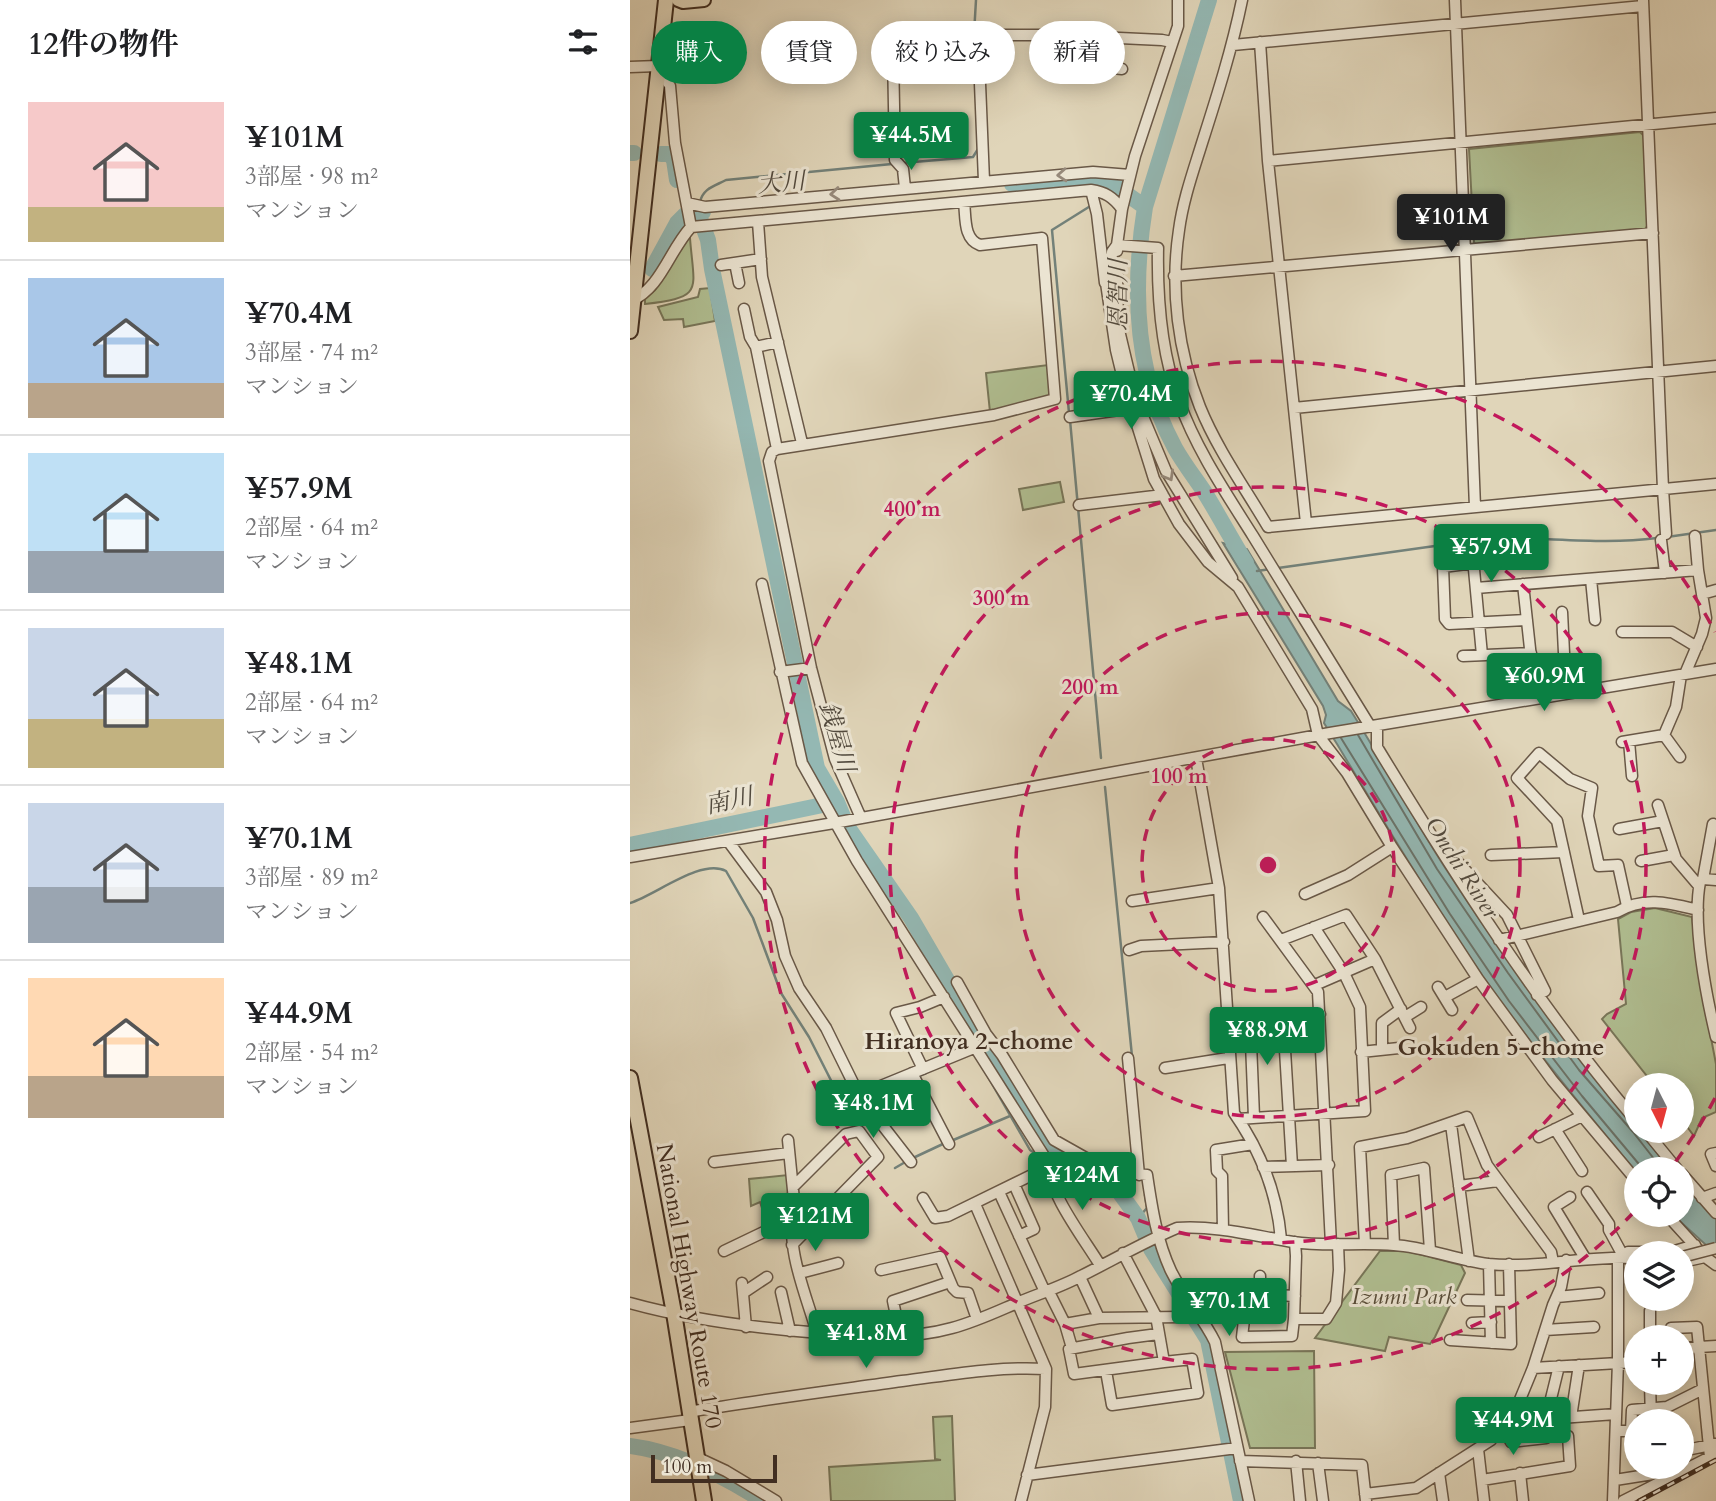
<!DOCTYPE html>
<html lang="ja">
<meta charset="utf-8">
<style>
:root{--surface:#fff;--page:#f6f6f6;--text:#202124;--muted:#757577;--line:#e0e0e0;--accent:#0b8043}
body{margin:0;font-family:Cardo,"Noto Serif JP",serif;background:var(--page);color:var(--text);height:100vh;display:flex;flex-direction:column;font-size:26px;white-space:nowrap}
*{box-sizing:border-box;margin:0}
p{font-size:23px;color:var(--muted)}
.icon{flex:none;width:38px;height:38px;fill:none;stroke:currentColor;stroke-width:2;stroke-linecap:round;stroke-linejoin:round}
.map{position:relative;flex:1;overflow:hidden}
.sheet{display:flex;flex-direction:column;background:var(--surface);width:630px}
.sheet>*{flex:none}
.hud{position:absolute;left:21px;top:21px;width:665px;height:63px;display:flex;gap:14px}
.needle{width:46px;rotate:174deg}
.fabs{position:absolute;left:994px;top:1073px;display:grid;gap:14px}
.fabs a{display:grid;place-items:center;width:70px;height:70px;border-radius:50%;background:var(--surface);box-shadow:0 4px 18px #0003;font-size:35px}
.scale{position:absolute;left:21px;bottom:18px;width:126px;box-sizing:border-box;padding-left:7px;border:4px solid #412e21;border-top:0;font-size:19px;line-height:24px;white-space:nowrap;color:#412e21;-webkit-text-stroke:5px #ebe4d2;paint-order:stroke}
.price{position:absolute;translate:-50% -60px;padding:0 16px;border-radius:7px;background:var(--accent);color:#fff;font-size:23px;line-height:46px;filter:drop-shadow(0 2px 4px #0008)}
.price::after{content:'';position:absolute;left:50%;top:42px;width:21px;height:16px;margin-left:-10px;background:inherit;clip-path:polygon(0 0,100% 0,50% 100%)}
.price.on{background:#222;color:#fff}
ul{padding:0;list-style:none}
li{display:flex;align-items:center;gap:21px;height:175px;padding:0 28px}
li+li{border-top:2px solid var(--line)}
li span{display:grid;place-items:center;flex:none;width:196px;height:140px;border-radius:0px;color:#555}
li>.icon{margin-inline-start:auto}
span .icon{width:84px;height:84px;fill:#fffc;stroke-width:1}
li b{font-size:30px}
h2{display:flex;justify-content:space-between;align-items:center;height:84px;padding:0 28px;font-size:30px}
.pill{padding:0 24px;border-radius:32px;background:var(--surface);box-shadow:0 4px 18px #0003;font-size:24px;line-height:63px}
.pill.on{background:var(--accent);color:#fff}
main{display:flex;flex:1;min-height:0}
.map>svg:first-child{display:block}
</style>
<main>
<section class="sheet">
<h2>12件の物件<svg class="icon" aria-label="filters" viewBox="0 0 24 24"><path d="M4 7h16M4 17h16"/><circle cx="9" cy="7" r="2"/><circle cx="15" cy="17" r="2"/></svg></h2>
<ul>
<li><span style="background:linear-gradient(#f6c9c9 75%,#c2b280 0)"><svg class="icon" aria-label="home" viewBox="0 0 24 24"><path d="M3 11l9-7 9 7M6 9v11h12V9"/></svg></span><div><b>¥101M</b><p>3部屋 · 98 m²</p><p>マンション</p></div></li>
<li><span style="background:linear-gradient(#a9c7e8 75%,#b9a48a 0)"><svg class="icon" aria-label="home" viewBox="0 0 24 24"><path d="M3 11l9-7 9 7M6 9v11h12V9"/></svg></span><div><b>¥70.4M</b><p>3部屋 · 74 m²</p><p>マンション</p></div></li>
<li><span style="background:linear-gradient(#bfe0f5 70%,#9aa5b1 0)"><svg class="icon" aria-label="home" viewBox="0 0 24 24"><path d="M3 11l9-7 9 7M6 9v11h12V9"/></svg></span><div><b>¥57.9M</b><p>2部屋 · 64 m²</p><p>マンション</p></div></li>
<li><span style="background:linear-gradient(#c9d6e8 65%,#c2b280 0)"><svg class="icon" aria-label="home" viewBox="0 0 24 24"><path d="M3 11l9-7 9 7M6 9v11h12V9"/></svg></span><div><b>¥48.1M</b><p>2部屋 · 64 m²</p><p>マンション</p></div></li>
<li><span style="background:linear-gradient(#c9d6e8 60%,#9aa5b1 0)"><svg class="icon" aria-label="home" viewBox="0 0 24 24"><path d="M3 11l9-7 9 7M6 9v11h12V9"/></svg></span><div><b>¥70.1M</b><p>3部屋 · 89 m²</p><p>マンション</p></div></li>
<li><span style="background:linear-gradient(#ffd9b3 70%,#b9a48a 0)"><svg class="icon" aria-label="home" viewBox="0 0 24 24"><path d="M3 11l9-7 9 7M6 9v11h12V9"/></svg></span><div><b>¥44.9M</b><p>2部屋 · 54 m²</p><p>マンション</p></div></li>
</ul>
</section>
<div class="map">
<svg width="1086" height="1501" viewBox="0 0 1086 1501">
<rect width="100%" height="100%" fill="#e0d5b9"/>
<filter id="stains"><feTurbulence type="fractalNoise" baseFrequency=".00286" numOctaves="4"/><feColorMatrix values="0 0 0 0 .2 0 0 0 0 .09 0 0 0 0 .02 0 0 0 .5 -.17"/></filter>
<radialGradient id="worn" r=".72"><stop offset=".6" stop-color="#630" stop-opacity="0"/><stop offset="1" stop-color="#630" stop-opacity=".3"/></radialGradient>
<!-- green -->
<path fill="#b0be91" stroke="#787659" stroke-width="2" d="M 1010,132 L 1014,136 L 1018,225 L 1014,230 L 848,245 L 844,243 L 839,149 Z
M 57,238 L 60,238 C 64,291 75,297 15,304 L 15,298 L 25,290 Z
M 80,288 L 85,321 L 54,327 L 53,319 L 34,320 L 28,307 L 68,297 L 70,289 Z
M 418,365 L 421,391 L 417,397 L 360,412 L 356,373 Z
M 430,482 L 434,502 L 393,510 L 389,489 Z
M 1025,908 L 1062,917 L 1072,991 L 1086,1064 L 1086,1112 L 1072,1118 L 1064,1136 L 1052,1120 L 1052,1085 L 1024,1085 L 972,1019 L 977,1014 L 996,1004 L 988,919 L 1001,912 Z
M 158,1175 L 160,1193 L 151,1195 L 152,1202 L 132,1208 L 130,1202 L 121,1206 L 119,1179 Z
M 750,1251 L 777,1251 L 831,1265 L 835,1273 L 805,1337 L 800,1344 L 759,1337 L 755,1351 L 685,1338 Z
M 684,1351 L 685,1448 L 620,1448 L 595,1352 Z
M 322,1416 L 325,1501 L 201,1501 L 199,1467 L 311,1460 L 305,1459 L 303,1417 Z"/>
<!-- water -->
<path fill="#94b8b3" stroke="#738179" stroke-width="2" d="M 593,543 L 617,549 L 708,701 L 721,711 C 753,762 781,815 814,866 C 873,957 937,1044 1006,1127 L 1006,1130 L 1009,1131 L 1041,1169 L 1006,1169 L 1006,1172 C 961,1117 915,1063 873,1005 C 813,921 760,832 707,744 L 694,723 L 696,715 L 693,706 Z
M 1052,1182 L 1086,1217 L 1086,1254 L 1043,1215 L 1052,1214 Z"/>
<g fill="none" stroke-linecap="round" stroke-linejoin="round">
<!-- shore -->
<path stroke="#6a736a" stroke-width="2" d="M 728,735 L 807,869 L 878,973 L 949,1070 L 1003,1132 L 1032,1169
M 711,738 L 820,914 L 879,1001 L 952,1096 L 1013,1169"/>
<!-- stream -->
<path stroke="#738179" stroke-width="2.5" d="M 344,34 L 346,0
M 272,163 L 343,157 L 348,149
M 479,194 L 488,188
M 70,202 C 73,188 85,186 96,180 L 262,164
M 439,413 L 422,230 L 462,205
M 440,420 L 471,758
M 1037,537 L 1086,530
M 648,568 L 862,538 C 917,537 972,545 1027,538
M 627,571 L 641,569
M 475,787 L 502,1056
M 0,903 C 26,895 71,858 96,871 L 123,918 L 151,993 L 179,1037 L 215,1108 L 229,1102
M 353,1068 L 400,1150 L 409,1156
M 235,1099 L 296,1073
M 321,1141 L 380,1116
M 283,1158 L 315,1143
M 420,1163 L 439,1166 L 445,1161
M 265,1168 L 277,1161
M 508,1218 L 517,1208 L 515,1195"/>
<!-- river -->
<path stroke="#94b8b3" stroke-width="16" d="M 579,0 L 515,207 C 502,288 505,375 545,448 C 554,464 565,478 575,493 C 589,516 602,540 616,563
M 0,153 L 4,153
M 31,154 L 40,154 L 44,160 L 47,180
M 382,184 L 463,179 L 488,188 L 515,207
M 68,213 L 78,240 L 82,269 L 187,768 L 207,802 L 217,826 L 281,918 L 359,1052 L 366,1056 L 411,1136 L 420,1148 L 482,1182 L 508,1218 L 521,1249 L 578,1340 L 611,1501
M 22,269 L 47,223 L 55,215 L 73,212
M 0,845 L 207,802
M 0,1446 C 47,1452 94,1476 133,1501"/>
<!-- minor casing -->
<g stroke="#695847" stroke-width="13">
<path id="minor" d="M 548,0 L 548,26 L 505,156 L 492,209 L 487,245 L 482,252 L 480,282 L 476,283 L 486,350 L 494,383 L 524,479 L 549,524 L 578,562 L 608,587 L 682,709 L 688,735 L 717,773 L 762,847 L 848,979 L 922,1080 L 1006,1180
M 612,0 C 602,49 587,96 572,143 C 563,172 553,200 549,230 C 540,289 548,352 570,407 C 587,449 615,488 638,527 L 1086,484
M 825,0 L 845,507
M 1013,0 L 1033,489 L 1036,534
M 630,42 L 638,161 L 676,523
M 603,45 L 1013,6
M 263,53 L 265,160 L 273,169 L 275,188
M 0,67 L 28,66 L 40,86 L 45,143 L 61,227
M 472,67 L 492,69
M 483,68 L 488,38
M 638,161 L 1086,118
M 354,181 L 348,35 L 466,35 L 468,37 L 532,40 L 542,42
M 461,190 L 467,214 L 475,283
M 57,203 L 75,207 L 463,172 L 500,175
M 128,222 L 132,277 L 172,443
M 487,251 L 487,245 L 528,248 C 527,300 531,352 549,401 C 566,449 596,493 623,536 C 662,599 701,663 740,726
M 105,263 L 109,283
M 91,265 L 131,259
M 487,273 L 488,326 L 504,393
M 544,276 L 1023,233
M 1,301 C 31,288 39,251 61,227 L 461,190 C 475,192 483,197 492,209
M 114,309 L 120,337 L 126,347
M 509,407 L 536,471 L 602,578
M 664,408 L 1086,366
M 440,417 L 503,408
M 147,449 L 126,347 L 148,342
M 449,505 L 533,495
M 1031,540 L 1035,573
M 842,548 L 852,655
M 811,551 L 813,567 L 844,563
M 813,567 L 815,619 L 819,624 L 897,620
M 961,579 L 965,620
M 132,584 L 172,763 L 227,861 L 414,1156 C 422,1198 448,1230 470,1265
M 893,584 L 902,667 L 899,699
M 846,588 L 1068,570
M 1072,594 L 1086,590
M 932,612 L 936,694
M 992,632 L 1042,632 L 1067,647
M 833,656 L 901,653
M 150,672 L 181,668
M 1055,674 L 1072,634 L 1076,618 L 1068,570 L 1065,536
M 747,726 L 747,747 C 826,877 907,1004 1006,1121
M 1034,735 L 1050,757
M 999,741 L 1002,776
M 992,742 L 1034,735 L 1046,707 L 1051,675
M 566,758 L 589,888 L 604,1113 C 630,1150 647,1194 651,1239
M 1028,805 L 1046,859 L 1069,886
M 231,818 L 205,759 L 181,668 L 139,461 L 142,452 L 147,449 L 364,415 L 425,399 L 412,238 L 350,245 C 333,239 336,217 334,202
M 989,829 L 1033,821
M 98,841 L 136,892 L 147,920 L 155,956 L 169,988 L 196,1028 L 229,1095 L 281,1162
M 810,843 L 877,915 L 915,991 L 907,995
M 861,855 L 934,852
M 0,857 L 204,823 L 700,733 L 1086,669
M 1011,861 L 1044,855
M 1073,879 L 1083,824
M 1086,880 L 1073,879 L 1070,882 C 1062,923 1076,995 1086,1037
M 675,894 L 718,875 L 762,847
M 502,901 L 589,888
M 633,917 L 688,992 L 701,1244
M 949,920 L 927,821 L 887,778 L 909,753 L 940,779 L 962,788 L 958,816 L 969,866 L 988,865 L 997,906
M 651,940 L 716,915 L 745,959 L 780,1028
M 869,940 L 987,912 C 1014,896 1039,903 1068,910
M 499,950 L 511,946 L 594,942
M 327,982 L 356,1034 L 372,1055 L 424,1140 L 479,1171 L 517,1175 C 522,1209 527,1241 541,1271 C 553,1296 573,1317 585,1342 L 619,1501
M 685,985 L 745,959
M 808,987 L 822,1010
M 815,997 L 848,979
M 653,1017 L 662,1166
M 775,1017 L 791,1007
M 620,1018 L 624,1117
M 598,1019 L 690,1014
M 752,1050 L 752,1023 L 771,1009
M 731,1052 L 769,1048
M 498,1058 L 509,1175
M 535,1068 L 598,1058
M 293,1069 L 266,1013 L 290,1007 L 314,997
M 282,1073 L 319,1144
M 229,1095 L 351,1045
M 608,1119 L 735,1111 L 730,1007 L 714,973 L 684,927
M 821,1124 L 839,1261
M 925,1129 L 952,1171
M 1015,1130 L 1047,1169
M 909,1137 L 952,1116
M 158,1140 L 165,1210 C 154,1246 177,1297 187,1333
M 1086,1153 L 1081,1154 L 1086,1166
M 84,1162 L 159,1153
M 633,1167 L 699,1165
M 1052,1174 L 1086,1213
M 463,1178 L 472,1168
M 384,1184 L 404,1229 L 389,1236
M 829,1186 L 868,1181
M 369,1192 L 415,1292
M 957,1192 L 979,1224 L 979,1230 L 991,1252 L 988,1262 L 988,1362 L 983,1501
M 940,1197 L 924,1207 L 955,1258
M 293,1198 L 305,1218 L 318,1216 L 416,1168 L 443,1174
M 1072,1198 L 1086,1193
M 345,1204 L 416,1369 L 415,1407 L 391,1501
M 1036,1214 L 1075,1257 L 1086,1265
M 593,1230 L 592,1176 L 587,1171 L 586,1150 L 623,1144
M 735,1244 L 730,1147 L 777,1138 L 837,1117 L 857,1165 L 921,1252 L 923,1262
M 162,1245 L 248,1157 L 229,1131 L 216,1134 L 163,1187
M 764,1245 L 761,1175 L 794,1168 L 800,1250
M 94,1251 L 163,1218
M 998,1252 L 1041,1252 L 1065,1245
M 493,1253 L 526,1316 L 534,1362 L 444,1374 L 439,1349 L 498,1338 L 528,1334
M 1052,1262 L 1075,1257
M 859,1264 L 861,1343
M 251,1270 L 310,1257 L 323,1288 L 327,1292 L 338,1293 L 347,1319
M 170,1273 L 208,1263
M 450,1277 L 469,1318
M 112,1283 L 116,1327
M 418,1290 L 435,1324 L 442,1348
M 151,1292 L 160,1331
M 113,1293 L 137,1277
M 665,1296 L 645,1295 L 616,1303 L 612,1337 L 662,1336 L 664,1319 L 696,1319 L 706,1303 L 709,1270 L 708,1244
M 558,1297 L 585,1293
M 927,1297 L 969,1293
M 630,1299 L 630,1276
M 837,1300 L 880,1301
M 0,1303 C 61,1320 126,1328 190,1333 C 234,1336 279,1340 322,1328 C 345,1322 366,1312 387,1303 C 408,1294 431,1287 451,1276 C 483,1260 514,1242 547,1228 C 585,1225 625,1236 663,1242 C 696,1247 730,1242 764,1245 C 796,1247 826,1260 858,1264 C 907,1269 956,1255 1006,1258
M 1020,1311 L 1020,1337
M 664,1319 L 666,1256 L 665,1242
M 842,1323 L 861,1322
M 435,1324 L 469,1318 L 552,1317
M 1041,1328 L 1067,1327 L 1080,1457
M 915,1330 L 964,1327
M 270,1335 L 263,1301 L 320,1282
M 820,1340 L 881,1344 L 879,1264
M 1052,1348 L 1086,1346
M 929,1366 L 916,1419 L 986,1414
M 903,1368 L 1006,1362
M 476,1371 L 482,1405 L 568,1393 L 562,1359 L 534,1362
M 1020,1382 L 1021,1421
M 58,1412 C 129,1400 200,1391 272,1381 C 320,1375 368,1366 416,1369
M 941,1417 L 949,1365
M 872,1427 L 881,1442 L 916,1438
M 0,1428 L 60,1420
M 986,1431 L 1001,1431 L 1002,1410 L 1037,1407 L 1073,1389
M 848,1449 L 854,1501
M 1052,1451 L 1085,1444
M 66,1457 L 96,1471 L 146,1501
M 610,1461 L 732,1465 L 736,1501
M 666,1461 L 670,1501
M 688,1463 L 693,1501
M 809,1473 L 813,1501
M 890,1473 L 893,1501
M 397,1475 L 607,1448
M 852,1480 L 940,1466 L 938,1436
M 985,1480 L 1023,1474
M 735,1494 L 786,1488 L 861,1440 L 889,1402 L 903,1368 L 923,1305 L 931,1287 L 936,1260
M 993,1501 L 1086,1454"/>
</g>
<!-- major casing -->
<g stroke="#412e21" stroke-width="16">
<path id="major" d="M 48,0 L 53,2 L 74,0"/>
</g>
<!-- highway casing -->
<g stroke="#412e21" stroke-width="18">
<path id="highway" d="M 0,331 L 36,0
M 0,1078 L 44,1313 L 74,1501"/>
</g>
<!-- minor -->
<use href="#minor" stroke="#ebe4d2" stroke-width="10"/>
<!-- major -->
<use href="#major" stroke="#e0d5b9" stroke-width="12"/>
<!-- highway -->
<use href="#highway" stroke="#e0d5b9" stroke-width="14"/>
<!-- rail casing -->
<g stroke="#412e21" stroke-width="5">
<path id="rail" d="M 1009,1501 L 1086,1460"/>
</g>
<!-- rail -->
<use href="#rail" stroke="#ebe4d2" stroke-width="2.5" stroke-dasharray="8" stroke-linecap="butt"/>
<!-- minor-bridge casing -->
<g stroke="#695847" stroke-width="13" stroke-linecap="butt">
<path id="minor-bridge" d="M 1052,1257 L 1086,1248"/>
</g>
<!-- minor-bridge -->
<use href="#minor-bridge" stroke="#ebe4d2" stroke-width="10"/>
</g>
<!-- one-way arrows -->
<defs><path id="oneway-chevron" d="M-2-3.5L2.5 0L-2 3.5" fill="none" stroke-width="1.6" stroke-linecap="round" stroke-linejoin="round" transform="scale(1.75)"/></defs>
<g stroke="#96897a">
<use href="#oneway-chevron" transform="translate(432 175) rotate(176)"/>
<use href="#oneway-chevron" transform="translate(205 194) rotate(175)"/>
<use href="#oneway-chevron" transform="translate(539 476) rotate(60)"/>
</g>
<!-- distance rings -->
<g fill="none" stroke="#c2185b" stroke-width="3.5" stroke-dasharray="12 9">
<circle cx="638" cy="865" r="126"/>
<circle cx="638" cy="865" r="252"/>
<circle cx="638" cy="865" r="378"/>
<path d="M1085 1098A504 504 0 0 1 1041 1168M1004 1212A504 504 0 1 1 1085 632"/>
</g>
<g text-anchor="middle" dominant-baseline="central" stroke-width="6" stroke-linejoin="round" paint-order="stroke">
<!-- street labels -->
<g font-size="23" fill="#412e21" stroke="#ebe4d2">
<text transform="translate(59 1286) rotate(80)">National Highway Route 170</text>
</g>
<!-- park labels -->
<g font-size="23" font-style="italic" fill="#574b37" stroke="#ebe4d2">
<text x="774" y="1296">Izumi Park</text>
</g>
<!-- water labels -->
<g font-size="24" font-style="italic" fill="#524a3e" stroke="#ebe4d2">
<text transform="translate(151 183) rotate(-5)">大川</text>
<text transform="translate(488 295) rotate(-90)">恩智川</text>
<text transform="translate(207 737) rotate(74)">銭屋川</text>
<text transform="translate(99 801) rotate(-12)">南川</text>
<text transform="translate(832 868) rotate(57)">Onchi River</text>
</g>
<!-- neighbourhood labels -->
<g font-size="24" font-weight="bold" fill="#412e21" stroke="#ebe4d2">
<text x="339" y="1041">Hiranoya 2-chome</text>
<text x="871" y="1047">Gokuden 5-chome</text>
</g>
</g>
<circle cx="638" cy="865" r="10" fill="#c2185b" stroke="#ebe4d2" stroke-width="3.5"/>
<g font-size="21" text-anchor="middle" font-weight="bold" fill="#c2185b" stroke="#ebe4d2" stroke-width="6" stroke-linejoin="round" paint-order="stroke">
<text x="282" y="516">400 m</text>
<text x="371" y="605">300 m</text>
<text x="460" y="694">200 m</text>
<text x="549" y="783">100 m</text>
</g>
<rect width="100%" height="100%" filter="url(#stains)"/>
<rect width="100%" height="100%" fill="url(#worn)"/>
</svg>
<div class="fabs">
<a><svg class="needle" viewBox="-14 -14 28 28"><path d="M0-13l5 13h-10z" fill="#e53935"/><path d="M0 13l5-13h-10z" fill="#757577"/></svg></a>
<a><svg class="icon" aria-label="locate" viewBox="0 0 24 24"><circle cx="12" cy="12" r="6"/><path d="M12 2v4M12 18v4M2 12h4M18 12h4"/></svg></a>
<a><svg class="icon" aria-label="layers" viewBox="0 0 24 24"><path d="M12 4l9 5-9 5-9-5zM3 14l9 5 9-5"/></svg></a>
<a>+</a>
<a>−</a>
</div>
<div class="scale">100 m</div>
<b class="price" style="left:281px;top:172px">¥44.5M</b>
<b class="price on" style="left:821px;top:254px">¥101M</b>
<b class="price" style="left:501px;top:431px">¥70.4M</b>
<b class="price" style="left:861px;top:584px">¥57.9M</b>
<b class="price" style="left:914px;top:713px">¥60.9M</b>
<b class="price" style="left:637px;top:1067px">¥88.9M</b>
<b class="price" style="left:243px;top:1140px">¥48.1M</b>
<b class="price" style="left:452px;top:1212px">¥124M</b>
<b class="price" style="left:185px;top:1253px">¥121M</b>
<b class="price" style="left:599px;top:1338px">¥70.1M</b>
<b class="price" style="left:236px;top:1370px">¥41.8M</b>
<b class="price" style="left:883px;top:1457px">¥44.9M</b>
<div class="hud">
<a class="pill on">購入</a>
<a class="pill">賃貸</a>
<a class="pill">絞り込み</a>
<a class="pill">新着</a>
</div>
</div>
</main>
